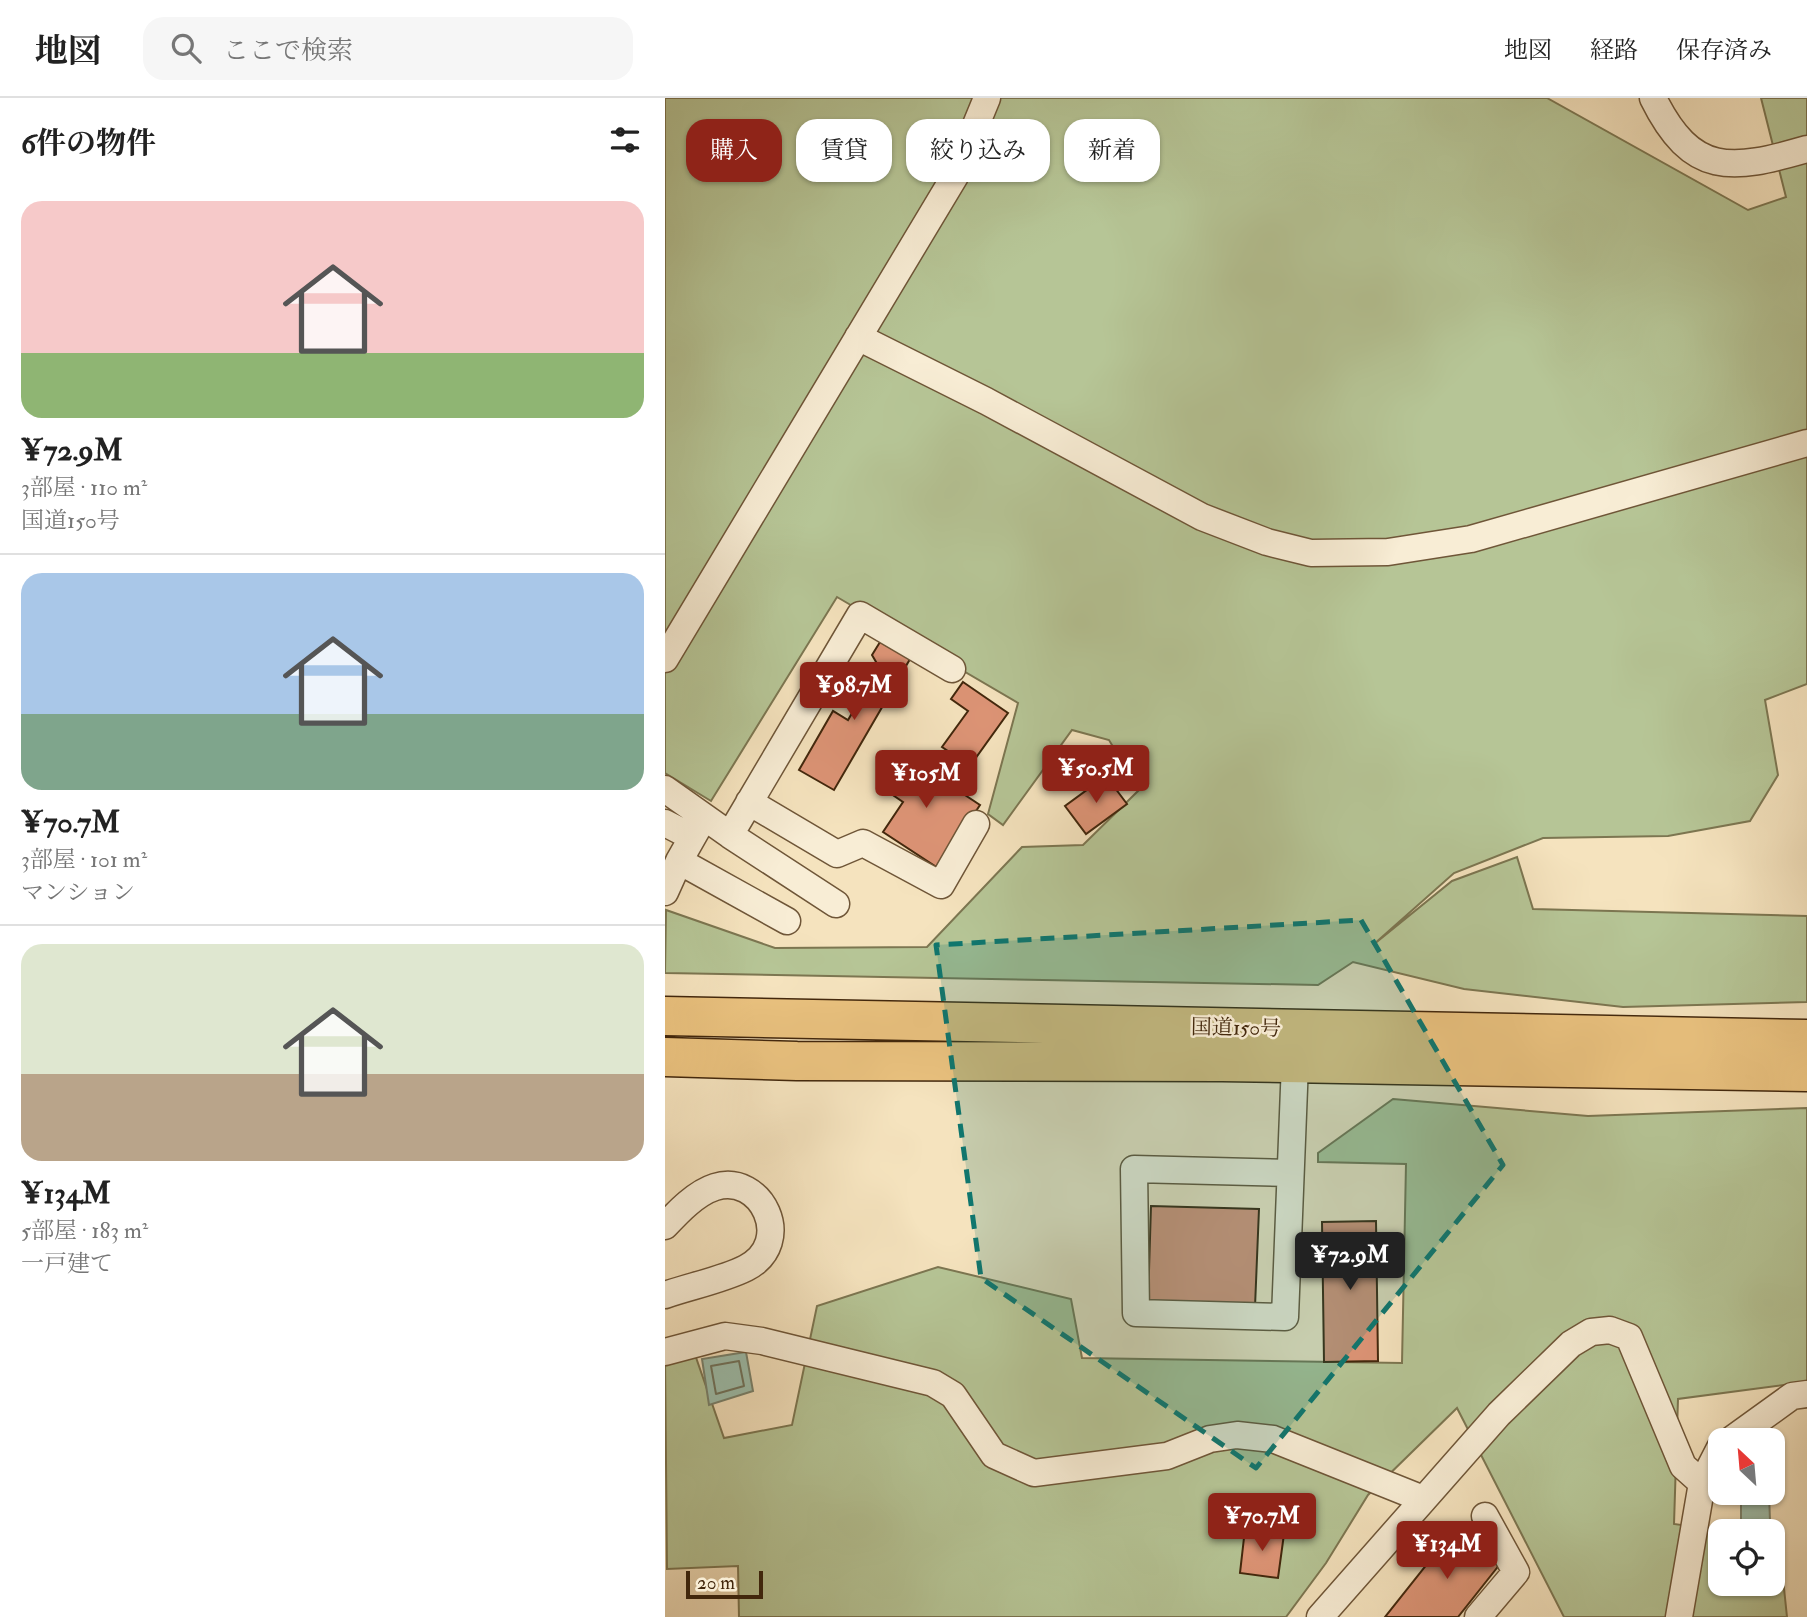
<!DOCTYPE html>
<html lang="ja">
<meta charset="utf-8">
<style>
:root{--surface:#fff;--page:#f6f6f6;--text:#222;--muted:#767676;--line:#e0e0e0;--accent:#8f2418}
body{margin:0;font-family:"IM FELL Double Pica","Noto Serif JP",serif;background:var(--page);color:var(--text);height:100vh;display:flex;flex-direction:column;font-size:26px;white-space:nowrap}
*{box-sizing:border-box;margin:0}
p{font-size:23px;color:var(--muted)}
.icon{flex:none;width:38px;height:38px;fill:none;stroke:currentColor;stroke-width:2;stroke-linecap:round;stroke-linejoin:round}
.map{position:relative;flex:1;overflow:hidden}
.drawer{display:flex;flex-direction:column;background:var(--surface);width:665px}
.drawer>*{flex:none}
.guide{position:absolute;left:21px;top:21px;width:665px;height:63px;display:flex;gap:14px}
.needle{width:46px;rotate:334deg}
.fabs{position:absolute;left:1043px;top:1330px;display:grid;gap:14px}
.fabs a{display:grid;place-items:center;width:77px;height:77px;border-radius:14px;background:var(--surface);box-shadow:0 2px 5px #0004;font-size:35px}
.scale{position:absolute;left:21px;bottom:18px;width:77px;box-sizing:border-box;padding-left:7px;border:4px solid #42270c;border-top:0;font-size:19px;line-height:24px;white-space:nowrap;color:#42270c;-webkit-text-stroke:5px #f8edd5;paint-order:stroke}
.price{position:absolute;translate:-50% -60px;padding:0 16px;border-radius:7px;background:var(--accent);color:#fff;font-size:23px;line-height:46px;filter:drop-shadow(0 2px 4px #0008)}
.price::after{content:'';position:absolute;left:50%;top:42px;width:21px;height:16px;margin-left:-10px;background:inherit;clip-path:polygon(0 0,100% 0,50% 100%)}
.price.on{background:#222;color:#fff}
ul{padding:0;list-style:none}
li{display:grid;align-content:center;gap:14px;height:371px;padding:0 21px}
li+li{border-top:2px solid var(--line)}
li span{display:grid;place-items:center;height:217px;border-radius:21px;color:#555}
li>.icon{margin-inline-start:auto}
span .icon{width:126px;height:126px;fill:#fffc;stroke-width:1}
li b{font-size:30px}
h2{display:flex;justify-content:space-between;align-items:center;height:84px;padding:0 21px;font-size:30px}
.tag{padding:0 24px;border-radius:21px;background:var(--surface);box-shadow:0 2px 5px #0004;font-size:24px;line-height:63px}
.tag.on{background:var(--accent);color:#fff}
header{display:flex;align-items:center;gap:42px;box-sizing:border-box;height:98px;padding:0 35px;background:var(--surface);border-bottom:2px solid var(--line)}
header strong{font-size:33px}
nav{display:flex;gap:38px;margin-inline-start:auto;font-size:24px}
.search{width:490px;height:63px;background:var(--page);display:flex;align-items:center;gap:18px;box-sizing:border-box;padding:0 24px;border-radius:21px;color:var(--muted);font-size:26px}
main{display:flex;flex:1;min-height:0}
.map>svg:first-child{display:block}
</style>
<header>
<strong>地図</strong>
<div class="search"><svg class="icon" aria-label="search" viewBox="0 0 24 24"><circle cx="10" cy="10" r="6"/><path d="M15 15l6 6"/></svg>ここで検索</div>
<nav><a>地図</a><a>経路</a><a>保存済み</a></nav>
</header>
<main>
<section class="drawer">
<h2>6件の物件<svg class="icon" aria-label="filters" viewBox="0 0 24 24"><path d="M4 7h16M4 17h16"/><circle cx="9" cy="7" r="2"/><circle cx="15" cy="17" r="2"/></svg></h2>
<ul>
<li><span style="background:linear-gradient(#f6c9c9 70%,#8fb573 0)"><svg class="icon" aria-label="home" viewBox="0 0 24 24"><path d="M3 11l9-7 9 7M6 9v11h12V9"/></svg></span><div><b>¥72.9M</b><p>3部屋 · 110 m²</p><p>国道150号</p></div></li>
<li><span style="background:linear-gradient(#a9c7e8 65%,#7fa58c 0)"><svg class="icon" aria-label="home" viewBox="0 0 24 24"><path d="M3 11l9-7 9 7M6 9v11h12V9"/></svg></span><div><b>¥70.7M</b><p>3部屋 · 101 m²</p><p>マンション</p></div></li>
<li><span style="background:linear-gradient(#dfe7d0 60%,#b9a48a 0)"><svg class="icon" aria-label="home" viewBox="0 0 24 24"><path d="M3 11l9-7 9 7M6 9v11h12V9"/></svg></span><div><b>¥134M</b><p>5部屋 · 183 m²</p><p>一戸建て</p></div></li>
</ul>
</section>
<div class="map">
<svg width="1142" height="1519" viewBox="0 0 1142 1519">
<rect width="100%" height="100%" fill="#f5e3be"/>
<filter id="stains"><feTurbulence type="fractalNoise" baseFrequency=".00286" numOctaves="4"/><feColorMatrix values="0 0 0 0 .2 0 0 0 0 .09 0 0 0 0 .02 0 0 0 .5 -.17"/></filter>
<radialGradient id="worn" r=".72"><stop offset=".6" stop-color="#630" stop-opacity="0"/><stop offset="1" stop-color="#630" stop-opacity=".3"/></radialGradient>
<!-- green -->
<path fill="#b6c596" stroke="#7c7651" stroke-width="2" d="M 0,0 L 882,0 L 1083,112 L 1121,99 L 1096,0 L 1142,0 L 1142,586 L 1100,602 L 1113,677 L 1085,723 L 1003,738 L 878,740 L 789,775 L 708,847 L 787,783 L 852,759 L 868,811 L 1142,818 L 1142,904 L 958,909 L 799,891 L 688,864 L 653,887 L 0,875 L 1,812 L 110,850 L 262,849 L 357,749 L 418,747 L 474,692 L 444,642 L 407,632 L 338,727 L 323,716 L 353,605 L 172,499 L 46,703 L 0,675 Z
M 728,1001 L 923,1018 L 1142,1010 L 1142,1284 L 1013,1301 L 1009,1426 L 1058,1433 L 1055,1433 L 1055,1486 L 1108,1486 L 1108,1441 L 1114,1442 L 1122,1519 L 899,1519 L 792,1310 L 703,1397 L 661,1465 L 621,1519 L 74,1519 L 73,1468 L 2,1471 L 0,1257 L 27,1248 L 59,1340 L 127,1327 L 152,1208 L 273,1169 L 406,1201 L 417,1260 L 737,1265 L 741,1066 L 653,1064 L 653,1055 Z"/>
<!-- water -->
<path fill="#9dbfad" stroke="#79826d" stroke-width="2" d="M 81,1254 L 88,1293 L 44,1307 L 37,1261 Z
M 1076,1395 L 1104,1395 L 1105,1423 L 1076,1423 Z"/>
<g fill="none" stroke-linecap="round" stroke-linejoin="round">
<!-- shore -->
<path stroke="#70735c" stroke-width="2" d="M 74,1263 L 79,1288 L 51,1296 L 46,1268 Z"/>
</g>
<!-- building -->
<path fill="#dd9476" stroke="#42270c" stroke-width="2" d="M 215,544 L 245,561 L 169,692 L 134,672 L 168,613 L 183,622 L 214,569 L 207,557 Z
M 298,584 L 343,615 L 305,668 L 277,649 L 303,613 L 286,601 Z
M 235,654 L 315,707 L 273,770 L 218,734 L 238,704 L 213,687 Z
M 441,678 L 462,706 L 421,736 L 400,708 Z
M 486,1108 L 594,1111 L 590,1209 L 483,1205 Z
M 711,1123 L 713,1263 L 659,1264 L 657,1124 Z
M 580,1431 L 619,1436 L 613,1480 L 575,1475 Z
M 790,1431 L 835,1466 L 793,1519 L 720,1519 Z"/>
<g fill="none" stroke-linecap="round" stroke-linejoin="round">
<!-- minor casing -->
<g stroke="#6f5638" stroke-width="29">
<path id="minor" d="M 988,0 C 1027,79 1066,73 1142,51
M 193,239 L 321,303 L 537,419 L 602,444 L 646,455 L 723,454 L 806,441 L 1142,345
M 0,561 L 290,78 L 322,0
M 0,691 L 65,737 L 195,517 L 287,571
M 84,704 L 172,756 L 198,745 L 276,787 L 311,726
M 0,725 L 27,739
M 65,737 L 171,806
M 14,763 L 122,823
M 0,794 L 14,763 L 39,719
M 625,1075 L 469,1071 L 471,1215 L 620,1219 L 630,965
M 0,1128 C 13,1114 31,1095 50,1089 C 96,1074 131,1144 81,1170 C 57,1182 26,1188 0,1197
M 0,1254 L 60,1238 L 97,1243 L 268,1285 L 288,1297 L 329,1357 L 369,1375 L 502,1358 L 545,1341 L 572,1337 L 608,1341 L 758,1401
M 1066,1342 L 1127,1298 L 1142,1296
M 655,1519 L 834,1316 L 906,1246 L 926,1234 L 945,1232 L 964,1239 L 1018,1368 L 1037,1385
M 813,1519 L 851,1474 L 820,1418
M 1014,1519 L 1037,1385 L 1055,1350"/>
</g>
<!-- highway casing -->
<g stroke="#42270c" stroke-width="41">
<path id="highway" d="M 0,918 L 1142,941
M 0,959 L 132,963 L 557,964 L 1142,974"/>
</g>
<!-- minor -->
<use href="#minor" stroke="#f8edd5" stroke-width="26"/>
<!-- highway -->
<use href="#highway" stroke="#eac27f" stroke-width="38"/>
</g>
<!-- marked area -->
<path fill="#0f766e" fill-opacity="0.2" stroke="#0f766e" stroke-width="5" stroke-dasharray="14 9" stroke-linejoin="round" d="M 696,822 L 838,1067 L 591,1370 L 316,1180 L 271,847 Z"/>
<g text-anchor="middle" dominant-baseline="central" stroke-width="5" stroke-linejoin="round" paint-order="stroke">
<!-- street labels -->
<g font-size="21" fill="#42270c" stroke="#f8edd5">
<text transform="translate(571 930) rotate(1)">国道150号</text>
</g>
</g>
<rect width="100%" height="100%" filter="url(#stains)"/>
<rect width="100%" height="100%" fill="url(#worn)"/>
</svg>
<div class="fabs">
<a><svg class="needle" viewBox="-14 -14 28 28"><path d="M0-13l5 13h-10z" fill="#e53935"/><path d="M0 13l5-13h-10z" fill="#767676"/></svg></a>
<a><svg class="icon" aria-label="locate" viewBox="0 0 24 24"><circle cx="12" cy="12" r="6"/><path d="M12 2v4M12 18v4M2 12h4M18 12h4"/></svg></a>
</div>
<div class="scale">20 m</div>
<b class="price" style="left:189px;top:624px">¥98.7M</b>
<b class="price" style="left:431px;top:707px">¥50.5M</b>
<b class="price" style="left:261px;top:712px">¥105M</b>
<b class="price on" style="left:685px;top:1194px">¥72.9M</b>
<b class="price" style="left:597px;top:1455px">¥70.7M</b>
<b class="price" style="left:782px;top:1483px">¥134M</b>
<div class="guide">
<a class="tag on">購入</a>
<a class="tag">賃貸</a>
<a class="tag">絞り込み</a>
<a class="tag">新着</a>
</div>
</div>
</main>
